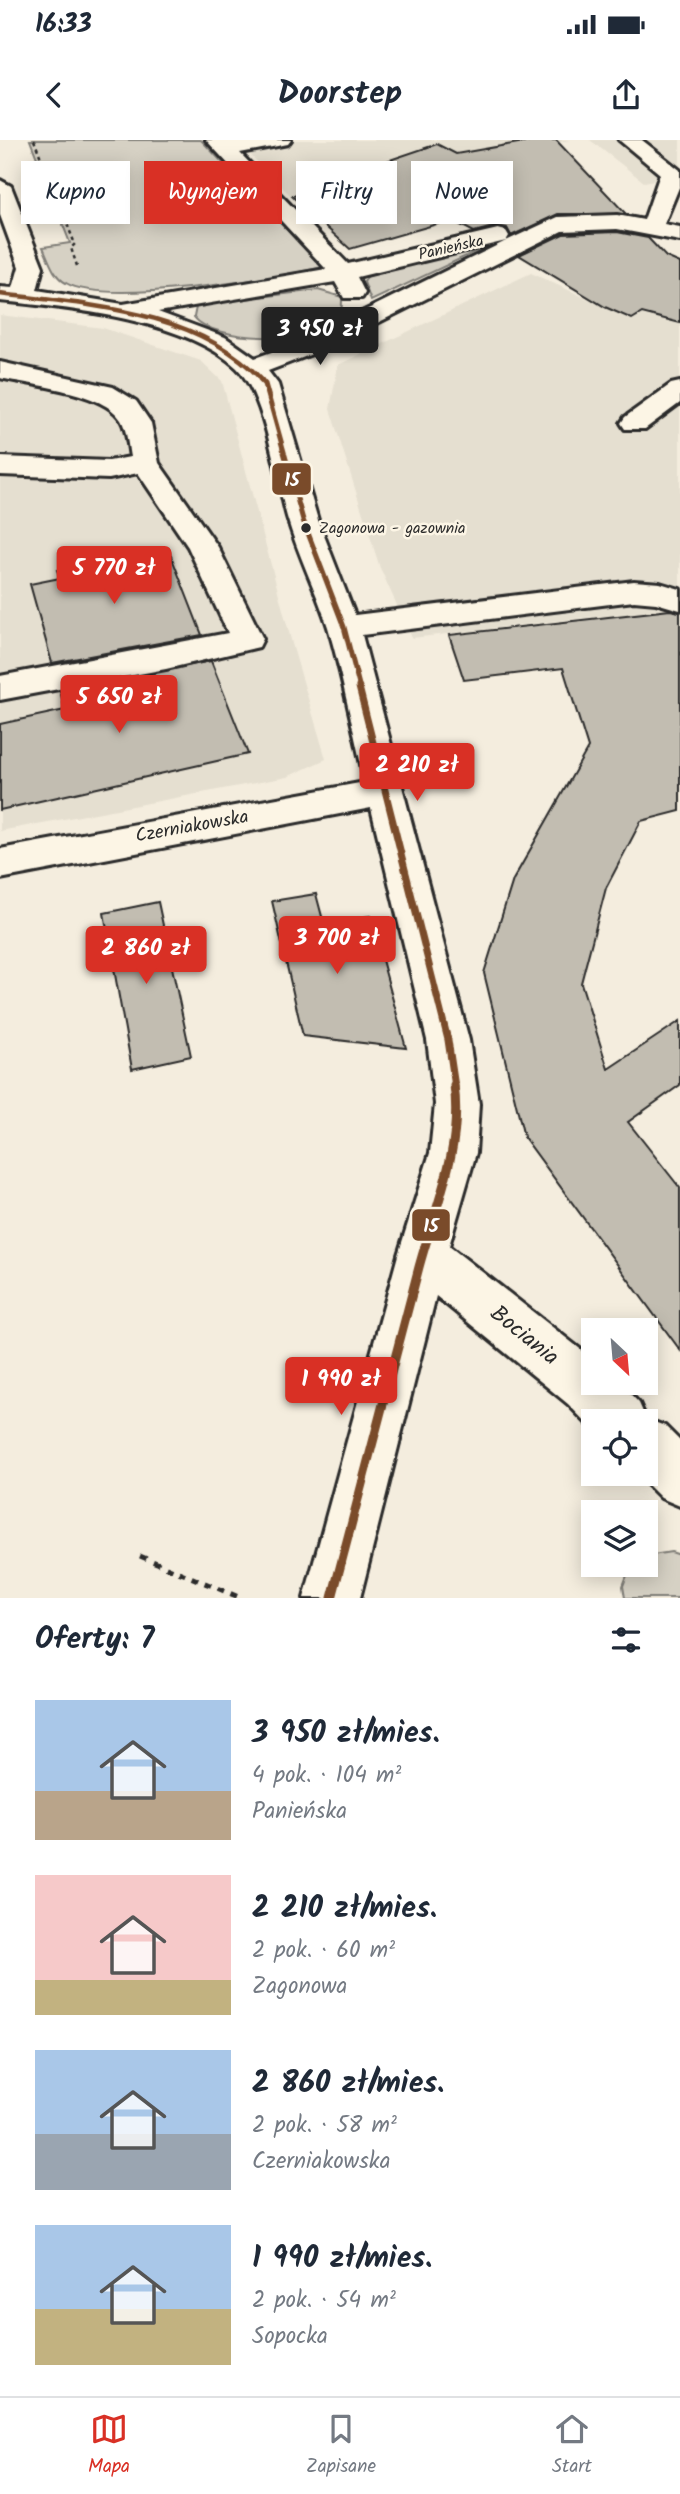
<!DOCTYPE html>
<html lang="pl">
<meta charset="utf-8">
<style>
:root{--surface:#fff;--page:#f6f6f7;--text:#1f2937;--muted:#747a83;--line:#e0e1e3;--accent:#d93025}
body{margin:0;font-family:Kalam,sans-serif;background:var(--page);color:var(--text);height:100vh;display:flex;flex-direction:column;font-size:26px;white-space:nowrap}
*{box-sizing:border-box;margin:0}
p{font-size:23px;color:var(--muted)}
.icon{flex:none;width:38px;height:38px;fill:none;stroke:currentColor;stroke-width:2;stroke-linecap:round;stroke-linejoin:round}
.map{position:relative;height:1458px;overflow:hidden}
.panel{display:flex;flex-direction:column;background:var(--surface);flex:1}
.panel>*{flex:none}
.guide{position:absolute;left:21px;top:21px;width:639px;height:63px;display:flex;gap:14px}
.needle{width:46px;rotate:154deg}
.fabs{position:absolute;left:581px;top:1178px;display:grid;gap:14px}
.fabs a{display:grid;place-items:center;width:77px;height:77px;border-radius:0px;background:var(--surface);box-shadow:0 4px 18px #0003;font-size:35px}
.price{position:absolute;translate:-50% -60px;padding:0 16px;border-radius:7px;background:var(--accent);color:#fff;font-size:23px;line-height:46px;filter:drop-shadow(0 2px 4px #0008)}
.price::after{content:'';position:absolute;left:50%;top:42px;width:21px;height:16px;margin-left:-10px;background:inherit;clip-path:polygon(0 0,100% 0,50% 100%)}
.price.on{background:#222;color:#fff}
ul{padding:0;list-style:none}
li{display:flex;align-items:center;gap:21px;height:175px;padding:0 35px}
li span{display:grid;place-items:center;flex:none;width:196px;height:140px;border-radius:0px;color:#555}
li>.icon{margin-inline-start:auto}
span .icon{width:84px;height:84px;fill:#fffc;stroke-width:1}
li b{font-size:30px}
h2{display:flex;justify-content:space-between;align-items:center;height:84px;padding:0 35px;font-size:30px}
.chip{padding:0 24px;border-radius:0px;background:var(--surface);box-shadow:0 4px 18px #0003;font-size:24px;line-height:63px}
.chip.on{background:var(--accent);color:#fff}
.status{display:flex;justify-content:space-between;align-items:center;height:49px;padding:0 35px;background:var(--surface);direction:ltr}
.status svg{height:19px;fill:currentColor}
header{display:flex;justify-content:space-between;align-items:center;height:91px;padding:0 35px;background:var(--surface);font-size:32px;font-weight:800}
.menu{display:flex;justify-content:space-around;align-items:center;height:98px;border-top:2px solid var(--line);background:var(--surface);font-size:19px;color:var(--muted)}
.menu a{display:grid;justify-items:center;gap:4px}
.menu .on{color:var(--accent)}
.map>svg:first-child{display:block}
</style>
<div class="status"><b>16:33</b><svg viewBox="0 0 49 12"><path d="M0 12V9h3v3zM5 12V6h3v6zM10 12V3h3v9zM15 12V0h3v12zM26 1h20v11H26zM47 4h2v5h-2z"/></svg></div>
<header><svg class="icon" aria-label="back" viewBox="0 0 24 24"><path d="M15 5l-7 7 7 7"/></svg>Doorstep<svg class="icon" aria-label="share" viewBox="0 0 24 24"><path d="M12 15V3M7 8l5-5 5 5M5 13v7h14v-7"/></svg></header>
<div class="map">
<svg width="680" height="1458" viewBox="0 0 680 1458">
<rect width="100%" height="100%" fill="#f4edde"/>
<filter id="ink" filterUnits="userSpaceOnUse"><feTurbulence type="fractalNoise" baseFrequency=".0143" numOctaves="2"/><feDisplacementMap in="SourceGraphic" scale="14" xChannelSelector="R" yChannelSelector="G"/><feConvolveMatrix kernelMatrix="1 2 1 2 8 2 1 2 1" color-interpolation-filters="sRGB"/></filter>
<g filter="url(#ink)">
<!-- built -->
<path fill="#e5dfd0" d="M 236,0 L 570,0 L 291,56 Z
M 590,0 L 680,0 L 680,35 L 644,42 Z
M 531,133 L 632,179 L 680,152 L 680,489 L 649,477 L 602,476 L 412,498 L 380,428 L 330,269 L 338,225 Z
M 0,175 L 103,188 L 201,221 L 222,241 L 294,511 L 326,619 L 287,637 L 0,691 Z"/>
<!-- green -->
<path fill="#d6d1c4" stroke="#807e78" stroke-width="2" d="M 30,0 L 201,0 L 323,127 C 276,138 104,166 66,143 C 53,136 49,120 43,107 L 70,103 Z
M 474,109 L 479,110 L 371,161 L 364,142 L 368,136 Z
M 318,150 L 342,157 C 342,166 342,176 335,182 C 314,204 212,202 194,177 L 196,167 L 204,164 Z
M 671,1412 L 680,1415 L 680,1458 L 625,1458 L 623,1446 L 631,1425 L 646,1424 L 646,1416 Z"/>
<!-- building -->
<path fill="#c2bdb1" stroke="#2b2b2b" stroke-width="2" d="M 535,0 L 556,0 L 626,74 L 558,74 L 511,96 L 507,88 L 497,86 L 474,92 L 451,80 L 350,109 L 292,56 L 318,51 L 313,46 L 437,4 L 456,14 Z
M 617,92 L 648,98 L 666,117 L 680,123 L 680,183 L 642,173 L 632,179 L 605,167 L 519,115 L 563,94 Z
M 168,408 L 202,495 L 52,523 L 30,444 L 60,438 L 57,430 Z
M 670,470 L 680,472 L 680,671 L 641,681 L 606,748 L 581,843 L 608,929 L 680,881 L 680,945 L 628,982 L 680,1048 L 680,1210 L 524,997 L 484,833 L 513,740 L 588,608 L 563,528 L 464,540 L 449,495 Z
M 211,521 L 248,614 L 0,670 L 0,584 L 65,570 L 60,551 Z
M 316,754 L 324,784 L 370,776 L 406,908 L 303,896 L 272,761 Z
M 158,762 L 191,916 L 132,929 L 104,773 Z"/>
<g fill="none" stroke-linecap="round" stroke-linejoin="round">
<!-- minor casing -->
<g stroke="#2b2b2b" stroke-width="6">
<path id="minor" d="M 206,0 L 291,0 L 288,4 L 240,13 L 348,124 L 498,89 L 506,91 L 509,96 L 506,101 L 558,77 L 617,75 L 644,80 L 660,34 L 619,0 L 642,0 L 680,30 L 680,45 L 664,84 L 680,87 L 680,101 L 617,89 L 562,91 L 325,209 L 268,231 L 278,244 L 318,380 L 355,475 L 634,441 L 660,443 L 680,449 L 680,470 L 656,463 L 634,461 L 362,495 L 469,900 L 479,964 L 476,1013 L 449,1106 L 593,1219 L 593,1242 L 619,1242 L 639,1263 L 646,1279 L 665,1286 L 680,1301 L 680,1366 L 661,1358 L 637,1334 L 646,1334 L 646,1281 L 593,1281 L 593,1290 L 568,1264 L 436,1156 L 360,1458 L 304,1458 L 398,1115 L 430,1013 L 435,964 L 427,900 L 371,668 L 0,739 L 0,709 L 365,642 C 353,591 343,538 328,487 C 316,450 298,415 287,377 C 276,337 265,256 237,228 C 186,179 68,168 0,161 L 0,147 L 13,148 L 19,127 L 0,75 L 0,40 L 11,46 L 43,127 L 37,150 L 123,164 L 326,129 ZM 506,101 L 307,199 L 255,218 L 225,197 L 158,172 L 335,142 L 344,158 L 362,158 L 365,153 L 357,137 Z
M 0,222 L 113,247 L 136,261 L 151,283 L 159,323 L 218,407 L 263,499 L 259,507 L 166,529 L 0,560 L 0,536 L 228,493 L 188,407 L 138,333 L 109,339 L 0,335 L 0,317 L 109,321 L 130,317 C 128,306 127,290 121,280 C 105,252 31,245 0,238 Z
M 680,242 L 680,263 L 645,289 L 625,289 L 621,283 L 625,277 L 671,244 Z"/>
</g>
<!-- path-far1 -->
<path stroke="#2b2b2b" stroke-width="2.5" stroke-dasharray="3.5 3.5" stroke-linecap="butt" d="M 34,0 L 75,104 L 71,108 L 77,126"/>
<!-- path -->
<path stroke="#2b2b2b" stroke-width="5" stroke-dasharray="7 7" stroke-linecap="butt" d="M 140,1416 L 241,1458"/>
<!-- minor -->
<use href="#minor" fill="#fcf5e5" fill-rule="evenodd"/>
<!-- bus-1-far3 casing -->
<g stroke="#fcf5e5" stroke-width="8">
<path id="bus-1-far3" d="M 0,154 C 89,165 197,170 262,240"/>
</g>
<!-- bus-1-far2 casing -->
<g stroke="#fcf5e5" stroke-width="10">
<path id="bus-1-far2" d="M 260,239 L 265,244 L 303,380 L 344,487 L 360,549"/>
</g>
<!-- bus-1-far1 casing -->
<g stroke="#fcf5e5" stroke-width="12">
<path id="bus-1-far1" d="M 359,547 L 448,900 L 455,947"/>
</g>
<!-- bus-1 casing -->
<g stroke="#fcf5e5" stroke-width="14">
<path id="bus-1" d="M 332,1458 C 361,1348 390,1237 419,1127 C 435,1067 463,1008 454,945"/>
</g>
<!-- bus-1-far3 -->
<use href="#bus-1-far3" stroke="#7a4b2a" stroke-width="4.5"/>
<!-- bus-1-far2 -->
<use href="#bus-1-far2" stroke="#7a4b2a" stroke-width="5"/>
<!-- bus-1-far1 -->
<use href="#bus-1-far1" stroke="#7a4b2a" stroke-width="7"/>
<!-- bus-1 -->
<use href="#bus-1" stroke="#7a4b2a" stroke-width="9"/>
</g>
</g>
<!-- markers -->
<circle fill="#2b2b2b" stroke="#fcf5e5" stroke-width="2.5" cx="306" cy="388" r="6"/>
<g text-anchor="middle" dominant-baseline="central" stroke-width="5" stroke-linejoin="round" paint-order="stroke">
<!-- far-street labels -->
<g font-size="16" fill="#2b2b2b" stroke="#fcf5e5">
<text transform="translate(451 108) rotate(-13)">Panieńska</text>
</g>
<!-- far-bus labels -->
<g font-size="16" fill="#2b2b2b" stroke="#fcf5e5" text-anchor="start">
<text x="319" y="388">Zagonowa - gazownia</text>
</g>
<!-- street labels -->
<g font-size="19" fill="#2b2b2b" stroke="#fcf5e5">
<text transform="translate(192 687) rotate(-10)">Czerniakowska</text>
</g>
<!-- near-street labels -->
<g font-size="23" fill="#2b2b2b" stroke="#fcf5e5">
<text transform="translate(524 1196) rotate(39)">Bociania</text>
</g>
</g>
<g stroke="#fcf5e5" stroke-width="2.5">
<rect x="271" y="322" width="41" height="34" rx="7" fill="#7a4b2a"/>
<rect x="411" y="1068" width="40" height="34" rx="7" fill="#7a4b2a"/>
</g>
<g font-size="19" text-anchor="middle" font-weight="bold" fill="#fff">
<text x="292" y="346">15</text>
<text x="431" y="1092">15</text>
</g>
</svg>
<div class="fabs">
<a><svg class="needle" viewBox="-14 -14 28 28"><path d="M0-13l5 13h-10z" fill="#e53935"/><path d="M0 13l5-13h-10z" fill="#747a83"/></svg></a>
<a><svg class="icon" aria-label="locate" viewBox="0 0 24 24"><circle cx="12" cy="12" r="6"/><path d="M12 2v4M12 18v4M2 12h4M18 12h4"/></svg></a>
<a><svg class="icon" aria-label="layers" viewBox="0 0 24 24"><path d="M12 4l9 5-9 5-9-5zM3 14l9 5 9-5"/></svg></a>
</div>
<b class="price on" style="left:320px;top:227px">3 950 zł</b>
<b class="price" style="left:114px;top:466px">5 770 zł</b>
<b class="price" style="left:119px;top:595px">5 650 zł</b>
<b class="price" style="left:417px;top:663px">2 210 zł</b>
<b class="price" style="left:337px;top:836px">3 700 zł</b>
<b class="price" style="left:146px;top:846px">2 860 zł</b>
<b class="price" style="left:341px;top:1277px">1 990 zł</b>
<div class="guide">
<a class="chip">Kupno</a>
<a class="chip on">Wynajem</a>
<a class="chip">Filtry</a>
<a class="chip">Nowe</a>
</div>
</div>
<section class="panel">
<h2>Oferty: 7<svg class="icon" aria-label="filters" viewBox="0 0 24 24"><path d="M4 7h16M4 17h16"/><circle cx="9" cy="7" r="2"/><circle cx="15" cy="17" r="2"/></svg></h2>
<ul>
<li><span style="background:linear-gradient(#a9c7e8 65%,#b9a48a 0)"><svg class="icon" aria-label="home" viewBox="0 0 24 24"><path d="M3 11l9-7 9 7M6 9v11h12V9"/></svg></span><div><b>3 950 zł/mies.</b><p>4 pok. · 104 m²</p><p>Panieńska</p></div></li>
<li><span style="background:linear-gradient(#f6c9c9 75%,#c2b280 0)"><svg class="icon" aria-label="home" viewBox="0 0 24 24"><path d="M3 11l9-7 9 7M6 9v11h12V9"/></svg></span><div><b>2 210 zł/mies.</b><p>2 pok. · 60 m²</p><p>Zagonowa</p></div></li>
<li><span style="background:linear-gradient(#a9c7e8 60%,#9aa5b1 0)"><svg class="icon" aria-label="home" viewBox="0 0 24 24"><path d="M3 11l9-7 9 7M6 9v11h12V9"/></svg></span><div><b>2 860 zł/mies.</b><p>2 pok. · 58 m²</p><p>Czerniakowska</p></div></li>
<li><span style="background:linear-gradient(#a9c7e8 60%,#c2b280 0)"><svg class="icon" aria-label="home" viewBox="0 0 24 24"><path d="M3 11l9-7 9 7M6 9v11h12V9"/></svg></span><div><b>1 990 zł/mies.</b><p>2 pok. · 54 m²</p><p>Sopocka</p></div></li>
</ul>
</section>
<nav class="menu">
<a class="on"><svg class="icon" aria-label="map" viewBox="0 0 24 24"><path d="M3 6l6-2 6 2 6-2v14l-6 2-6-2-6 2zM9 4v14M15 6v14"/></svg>Mapa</a>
<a><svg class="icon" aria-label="saved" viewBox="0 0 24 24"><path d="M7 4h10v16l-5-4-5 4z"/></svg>Zapisane</a>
<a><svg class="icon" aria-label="home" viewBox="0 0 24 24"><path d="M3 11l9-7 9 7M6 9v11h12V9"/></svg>Start</a>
</nav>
